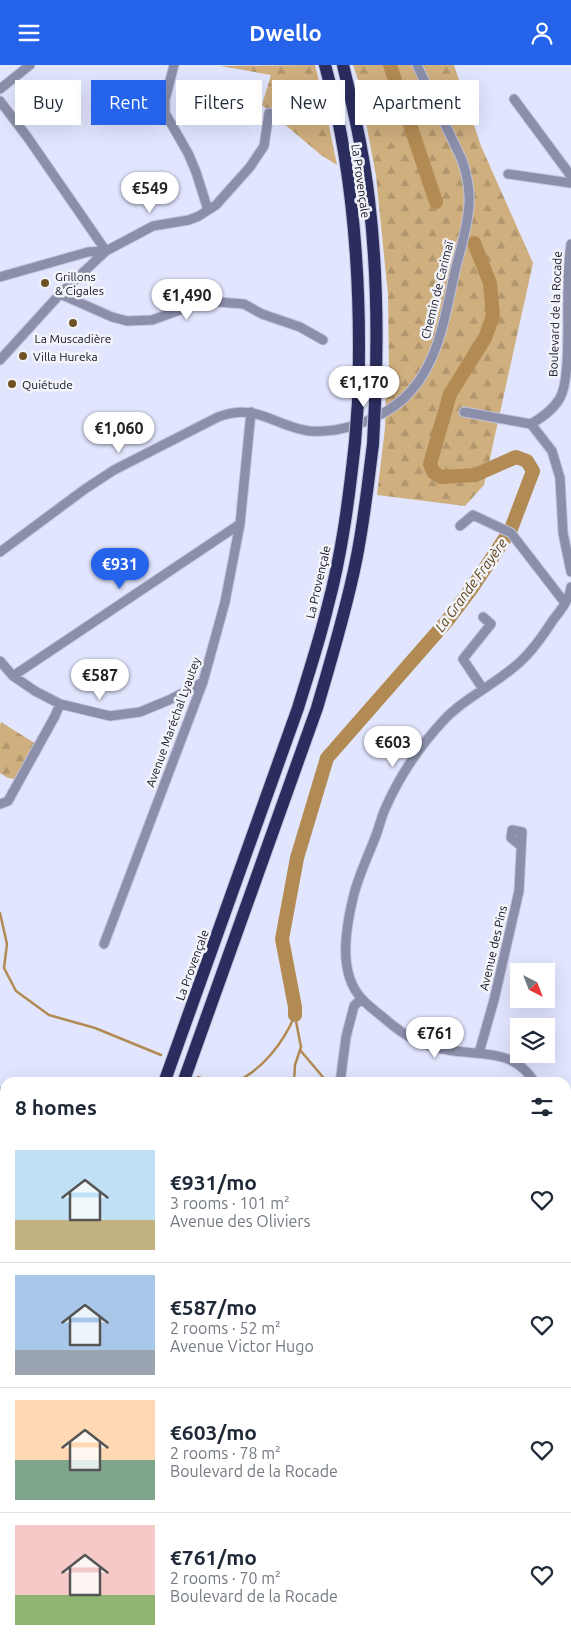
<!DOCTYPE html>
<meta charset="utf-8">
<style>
:root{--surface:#fff;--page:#f2f2f3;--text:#1f2937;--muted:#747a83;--line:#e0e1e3;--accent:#2563eb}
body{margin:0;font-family:Ubuntu,sans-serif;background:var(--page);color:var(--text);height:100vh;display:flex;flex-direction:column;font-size:19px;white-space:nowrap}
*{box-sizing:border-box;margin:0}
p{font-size:16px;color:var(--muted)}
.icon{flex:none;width:28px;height:28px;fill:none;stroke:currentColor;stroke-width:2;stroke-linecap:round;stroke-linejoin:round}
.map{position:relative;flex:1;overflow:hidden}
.panel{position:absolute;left:0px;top:1012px;width:571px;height:571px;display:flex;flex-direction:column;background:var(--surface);border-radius:15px 15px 0 0;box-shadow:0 5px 20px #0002}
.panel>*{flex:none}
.hud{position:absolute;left:15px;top:15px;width:541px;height:45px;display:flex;gap:10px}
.needle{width:32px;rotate:138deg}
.fabs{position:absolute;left:510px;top:898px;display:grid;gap:10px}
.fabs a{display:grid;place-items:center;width:45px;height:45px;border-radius:0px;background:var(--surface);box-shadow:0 5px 20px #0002;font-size:25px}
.price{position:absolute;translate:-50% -42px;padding:0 11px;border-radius:18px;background:#fff;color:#222;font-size:16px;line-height:32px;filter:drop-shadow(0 1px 2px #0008)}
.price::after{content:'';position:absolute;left:50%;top:30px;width:15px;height:11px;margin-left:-8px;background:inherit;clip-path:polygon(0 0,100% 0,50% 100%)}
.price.on{background:var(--accent);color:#fff}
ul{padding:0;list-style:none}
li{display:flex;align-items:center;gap:15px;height:125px;padding:0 15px}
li+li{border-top:1px solid var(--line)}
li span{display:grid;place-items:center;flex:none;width:140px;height:100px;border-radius:0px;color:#555}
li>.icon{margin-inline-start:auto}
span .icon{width:60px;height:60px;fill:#fffc;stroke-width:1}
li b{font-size:21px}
h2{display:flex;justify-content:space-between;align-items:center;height:60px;padding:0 15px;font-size:21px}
.chip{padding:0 18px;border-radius:0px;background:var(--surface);box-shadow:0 5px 20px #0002;font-size:18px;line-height:45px}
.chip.on{background:var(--accent);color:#fff}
header{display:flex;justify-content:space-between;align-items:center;height:65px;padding:0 15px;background:var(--accent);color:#fff;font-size:22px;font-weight:700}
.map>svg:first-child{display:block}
</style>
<header><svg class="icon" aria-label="menu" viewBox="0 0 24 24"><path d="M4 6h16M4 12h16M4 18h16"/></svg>Dwello<svg class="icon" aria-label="person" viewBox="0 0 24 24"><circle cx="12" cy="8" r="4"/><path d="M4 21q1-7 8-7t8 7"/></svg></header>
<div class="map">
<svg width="571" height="1583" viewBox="0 0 571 1583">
<defs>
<pattern id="forest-firs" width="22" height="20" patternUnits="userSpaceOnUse" patternTransform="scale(1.25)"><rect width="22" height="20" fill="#d0af7f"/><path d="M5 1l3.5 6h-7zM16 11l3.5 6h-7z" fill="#b2966d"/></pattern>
</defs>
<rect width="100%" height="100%" fill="#e1e5fe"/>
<!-- forest -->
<path fill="url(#forest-firs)" d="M 315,0 L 324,36 L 337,100 L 321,90 L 262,40 L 271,10 L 220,1 Z
M 353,0 L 454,0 L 481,81 L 533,198 L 484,420 L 465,441 L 377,430 L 385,363 L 386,318 L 389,301 L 388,230 L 376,111 L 358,15 Z
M 1,657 L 36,679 L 15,714 L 8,713 L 0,708 L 0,660 Z"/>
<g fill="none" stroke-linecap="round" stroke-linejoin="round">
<!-- stream -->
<path stroke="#b18b53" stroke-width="2.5" d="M 0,848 L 7,879 L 4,903 L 16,926 L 49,950 L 95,963 L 161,990
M 300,985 L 328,1018
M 198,1012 L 209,1016 L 233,1018
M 233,1018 C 261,1007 284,977 295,950
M 294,1018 L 295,1000 L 301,982 L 295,951
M 566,1142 L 571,1145
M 137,1583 L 143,1579"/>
<!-- river -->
<path stroke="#b18b53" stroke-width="14" d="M 390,0 L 436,137
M 295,950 L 295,942 L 282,874 L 297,793 L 327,693 L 447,556 L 472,523 L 511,464 L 533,406 L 527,396 L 516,392 L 475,410 L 441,412 L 433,407 L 430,399 L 450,329 L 485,273 L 493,251 L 490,218 L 474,178"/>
<!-- minor casing -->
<g stroke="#c0c3da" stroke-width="11">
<path id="minor" d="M 174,0 L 165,35 L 165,48 L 188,88 L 196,107 L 208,145
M 0,24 L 30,0
M 514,34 L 571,111
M 0,36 L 28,73 L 106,186
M 508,109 L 571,118
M 0,212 L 88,187 L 106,186
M 60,229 L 112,252 L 127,256 L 152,255 L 205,236 L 244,239 L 262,249 L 300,262 L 323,275
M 0,295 L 60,229 L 106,186 L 153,161 L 189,155 L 199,151 L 216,140 L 250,102 L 264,81 L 269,48
M 464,347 L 531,359
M 531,359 C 543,352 553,345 560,333 C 571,313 567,250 568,225 C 568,210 569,194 571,179
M 531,359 L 552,386 L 560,413 L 563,468 L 571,507
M 460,461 L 473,450 L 511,468 L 565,538
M 0,487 L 85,424 L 114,405 L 218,352 C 257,337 273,361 309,366 C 317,367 326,366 335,365 C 363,360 393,347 411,326 C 441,292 446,244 456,202 C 461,182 468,161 469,139 C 470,124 467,110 462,95 L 417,0
M 483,552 L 491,559 L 463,594 L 483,624
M 0,596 L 13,611 L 35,626 L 60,639 L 110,651 L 140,647 L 169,635 L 203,617
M 13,611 L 240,459
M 0,739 L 8,736 L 55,651 L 60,639
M 104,879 L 203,617 L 225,537 L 240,459 L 251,347
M 479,988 L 494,935 L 519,826 L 522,767 L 512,765 L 511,773 L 521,781
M 340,1018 L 346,972 L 354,941 L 361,934
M 535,1018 C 514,983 482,991 448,985 C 421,981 405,971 385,954 C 377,947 368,941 362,934 C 337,908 346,861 354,829 C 359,810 368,791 375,773 C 379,763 381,753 385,744 C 399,712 419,682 443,656 C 465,632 497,619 521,596 C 533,585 544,569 553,555 C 561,545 569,535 571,522
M 0,1027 L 5,1028
M 566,1065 L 571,1070
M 0,1095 L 5,1096
M 0,1250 L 5,1250
M 566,1506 L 571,1502
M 49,1579 L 49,1583
M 97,1579 L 98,1583
M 197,1579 L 204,1583
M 362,1579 L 363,1583
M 237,1583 L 240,1579
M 470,1583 L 474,1579"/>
</g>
<!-- highway casing -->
<g stroke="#c0c3da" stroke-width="14">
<path id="highway" d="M 325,0 C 355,109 362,224 358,337
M 343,0 C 354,45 364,90 369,135 C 377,203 378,270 375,338
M 164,1018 L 298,643 C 308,610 319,577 327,544 C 342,489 349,433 355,377
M 183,1018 L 317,643 C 331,595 346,546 356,496 C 364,457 368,418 373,379
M 66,1579 L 66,1583
M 84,1579 L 84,1583"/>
</g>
<!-- minor -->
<use href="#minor" stroke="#8b8fa9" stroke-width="9"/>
<!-- highway -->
<use href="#highway" stroke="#2b2d5f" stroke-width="12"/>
<!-- highway-bridge casing -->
<g stroke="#c0c3da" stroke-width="14" stroke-linecap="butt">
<path id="highway-bridge" d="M 355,377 L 358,337
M 373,379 L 375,338"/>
</g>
<!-- highway-bridge -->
<use href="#highway-bridge" stroke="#2b2d5f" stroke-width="12"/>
</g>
<!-- markers -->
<g fill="#6e5225" stroke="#f3f4fa" stroke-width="2">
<circle cx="45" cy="218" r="5"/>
<circle cx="73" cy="258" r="5"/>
<circle cx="23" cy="291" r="5"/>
<circle cx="12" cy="319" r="5"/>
</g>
<g text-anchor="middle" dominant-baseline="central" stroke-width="5" stroke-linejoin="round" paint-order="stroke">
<!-- street labels -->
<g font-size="12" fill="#12131e" stroke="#f3f4fa">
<text transform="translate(361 116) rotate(82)">La Provençale</text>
<text transform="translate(437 225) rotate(-76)">Chemin de Carimaï</text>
<text transform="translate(555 249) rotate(-88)">Boulevard de la Rocade</text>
<text transform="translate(318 517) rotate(-77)">La Provençale</text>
<text transform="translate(173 657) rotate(-70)">Avenue Maréchal Lyautey</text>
<text transform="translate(493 883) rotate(-77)">Avenue des Pins</text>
<text transform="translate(192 900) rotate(-70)">La Provençale</text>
</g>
<!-- poi labels -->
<g font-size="12" fill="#12131e" stroke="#f3f4fa" text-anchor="start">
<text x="55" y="211">Grillons<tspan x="55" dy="14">&amp; Cigales</tspan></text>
<text x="73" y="273" text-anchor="middle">La Muscadière</text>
<text x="33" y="291">Villa Hureka</text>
<text x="22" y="319">Quiétude</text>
</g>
<!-- water labels -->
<g font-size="14" font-style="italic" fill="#5c4114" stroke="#f3f4fa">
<text transform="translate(471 520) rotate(-54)">La Grande Frayère</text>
</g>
</g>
</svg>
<div class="fabs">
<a><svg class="needle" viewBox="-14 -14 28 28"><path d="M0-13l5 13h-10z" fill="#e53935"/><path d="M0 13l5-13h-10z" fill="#747a83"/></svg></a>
<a><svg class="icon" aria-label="layers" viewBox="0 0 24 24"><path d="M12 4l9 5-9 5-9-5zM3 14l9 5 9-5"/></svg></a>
</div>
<b class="price" style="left:150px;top:149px">€549</b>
<b class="price" style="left:187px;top:256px">€1,490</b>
<b class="price" style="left:364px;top:343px">€1,170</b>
<b class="price" style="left:119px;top:389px">€1,060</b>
<b class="price on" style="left:120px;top:525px">€931</b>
<b class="price" style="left:100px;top:636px">€587</b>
<b class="price" style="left:393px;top:703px">€603</b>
<b class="price" style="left:435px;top:994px">€761</b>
<div class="hud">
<a class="chip">Buy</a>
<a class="chip on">Rent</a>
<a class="chip">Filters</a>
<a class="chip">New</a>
<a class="chip">Apartment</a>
</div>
<section class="panel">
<h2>8 homes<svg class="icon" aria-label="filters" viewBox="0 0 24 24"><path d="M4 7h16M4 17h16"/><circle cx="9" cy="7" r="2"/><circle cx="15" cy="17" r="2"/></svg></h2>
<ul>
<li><span style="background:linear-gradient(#bfe0f5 70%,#c2b280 0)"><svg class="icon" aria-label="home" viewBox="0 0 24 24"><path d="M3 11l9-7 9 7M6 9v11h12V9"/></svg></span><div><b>€931/mo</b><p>3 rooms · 101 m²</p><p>Avenue des Oliviers</p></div><svg class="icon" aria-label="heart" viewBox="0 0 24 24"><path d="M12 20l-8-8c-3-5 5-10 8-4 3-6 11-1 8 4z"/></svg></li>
<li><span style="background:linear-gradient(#a9c7e8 75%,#9aa5b1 0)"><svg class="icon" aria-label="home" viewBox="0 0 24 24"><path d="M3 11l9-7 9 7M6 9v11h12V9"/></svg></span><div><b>€587/mo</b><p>2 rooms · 52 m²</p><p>Avenue Victor Hugo</p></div><svg class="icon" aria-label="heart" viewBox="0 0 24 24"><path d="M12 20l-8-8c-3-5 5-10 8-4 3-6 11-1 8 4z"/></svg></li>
<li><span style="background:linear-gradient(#ffd9b3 60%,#7fa58c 0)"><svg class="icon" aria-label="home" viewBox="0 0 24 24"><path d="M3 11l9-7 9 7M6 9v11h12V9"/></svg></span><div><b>€603/mo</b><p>2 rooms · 78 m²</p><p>Boulevard de la Rocade</p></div><svg class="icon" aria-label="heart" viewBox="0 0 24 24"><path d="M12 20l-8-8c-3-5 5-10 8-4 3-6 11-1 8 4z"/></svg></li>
<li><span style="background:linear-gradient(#f6c9c9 70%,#8fb573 0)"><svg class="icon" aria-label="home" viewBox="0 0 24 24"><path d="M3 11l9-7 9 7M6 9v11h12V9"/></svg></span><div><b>€761/mo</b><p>2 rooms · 70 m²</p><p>Boulevard de la Rocade</p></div><svg class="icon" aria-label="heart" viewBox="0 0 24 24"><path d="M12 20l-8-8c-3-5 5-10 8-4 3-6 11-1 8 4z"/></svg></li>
</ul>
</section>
</div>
